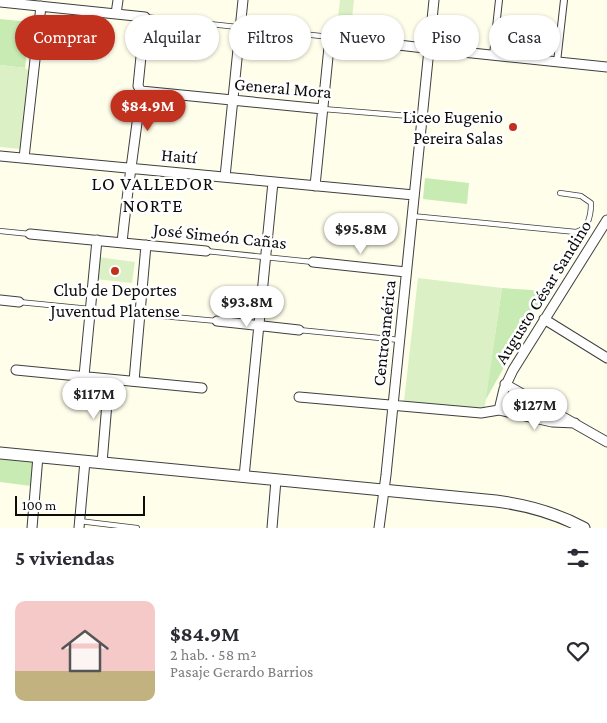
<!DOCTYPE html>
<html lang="es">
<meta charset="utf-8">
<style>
:root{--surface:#fff;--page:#f7f7f7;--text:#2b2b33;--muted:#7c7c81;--line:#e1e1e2;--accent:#c1311e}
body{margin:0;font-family:"Crimson Pro",serif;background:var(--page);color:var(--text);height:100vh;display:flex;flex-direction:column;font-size:19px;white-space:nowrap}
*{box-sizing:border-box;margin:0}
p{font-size:16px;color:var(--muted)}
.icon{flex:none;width:28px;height:28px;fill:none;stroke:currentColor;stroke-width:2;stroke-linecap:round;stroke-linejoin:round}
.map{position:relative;height:528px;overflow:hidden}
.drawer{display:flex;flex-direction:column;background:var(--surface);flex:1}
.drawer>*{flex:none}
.hud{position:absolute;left:15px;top:15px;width:578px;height:45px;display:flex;gap:10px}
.scale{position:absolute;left:15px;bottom:12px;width:130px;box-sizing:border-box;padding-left:5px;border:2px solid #0c0c0c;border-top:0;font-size:14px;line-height:18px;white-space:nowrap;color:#0c0c0c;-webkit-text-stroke:4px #fff;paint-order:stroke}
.price{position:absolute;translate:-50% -42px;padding:0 11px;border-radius:18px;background:#fff;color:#222;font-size:16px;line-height:32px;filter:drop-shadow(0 1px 2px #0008)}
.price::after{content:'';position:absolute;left:50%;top:30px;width:15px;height:11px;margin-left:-8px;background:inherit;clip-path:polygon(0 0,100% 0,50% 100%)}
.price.on{background:var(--accent);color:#fff}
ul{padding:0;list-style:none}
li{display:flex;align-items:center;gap:15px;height:125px;padding:0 15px}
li+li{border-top:1px solid var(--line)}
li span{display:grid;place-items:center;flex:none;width:140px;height:100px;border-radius:10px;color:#555}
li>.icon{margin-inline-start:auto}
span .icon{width:60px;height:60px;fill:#fffc;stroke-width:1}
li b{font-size:21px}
h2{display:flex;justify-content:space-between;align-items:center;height:60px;padding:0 15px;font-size:21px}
.chip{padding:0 18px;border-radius:22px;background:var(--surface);box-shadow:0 1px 4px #0004;font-size:18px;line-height:45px}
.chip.on{background:var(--accent);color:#fff}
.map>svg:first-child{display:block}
</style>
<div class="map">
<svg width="607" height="528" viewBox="0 0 607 528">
<rect width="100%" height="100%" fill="#fffeeb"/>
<!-- green -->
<path fill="#c7ebb3" d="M 0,19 L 30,22 L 25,68 L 0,65 Z
M 425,178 L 469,183 L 467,204 L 423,199 Z
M 502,288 L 547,291 L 485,401 Z
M 510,391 L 553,417 L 509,410 L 504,404 L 506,393 Z
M 0,459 L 34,462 L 31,486 L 0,482 Z"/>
<!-- pitch -->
<path fill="#dbf1c5" d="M 340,0 L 354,0 L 351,28 L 337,26 Z
M 0,65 L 25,68 L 29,71 L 21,149 L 0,147 Z
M 98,257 L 135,262 L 132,283 L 95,279 Z
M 418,278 L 502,288 L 484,412 L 404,401 Z"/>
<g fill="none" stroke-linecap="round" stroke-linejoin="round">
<!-- service casing -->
<g stroke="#3f3f3f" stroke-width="6">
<path id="service" d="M 145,17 L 330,37
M 323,109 L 422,117
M 412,216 L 576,232 C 589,229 591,215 591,203 L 581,196 L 560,193
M 0,231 L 30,234
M 206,251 L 313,262
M 19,302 L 90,309
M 140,314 L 217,321
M 299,330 L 400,340
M 79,521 L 137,528"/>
</g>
<!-- pedestrian casing -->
<g stroke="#3f3f3f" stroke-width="8">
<path id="pedestrian" d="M 493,55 L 499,0
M 557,62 L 564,0"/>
</g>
<!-- minor casing -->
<g stroke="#3f3f3f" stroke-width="11">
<path id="minor" d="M 0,2 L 145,17 L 138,86 L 141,91 C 135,142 127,192 122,243
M 116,14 L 118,0
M 141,91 L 323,109
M 0,156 L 414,195
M 24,158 L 41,6
M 225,177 L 243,0
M 315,186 L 330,37 L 424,48 L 607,67
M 30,234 L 206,251
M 313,262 L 406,272
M 0,300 L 19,302
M 544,319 L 607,358
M 217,321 L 299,330
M 16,370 L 202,388
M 84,376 L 97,240
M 134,381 L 146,245
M 505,384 L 607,442
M 299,397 L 481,413 L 499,410 L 552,422 L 575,423
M 499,410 L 504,389 L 513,370 L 607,220
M 102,463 L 109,379
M 244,477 L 273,182
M 32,528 L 38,456
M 79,528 L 85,461
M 272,528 L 276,480
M 379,528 L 386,475 L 434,0"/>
</g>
<!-- tertiary casing -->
<g stroke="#3f3f3f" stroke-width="13">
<path id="tertiary" d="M 0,453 L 496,501 C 527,505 556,513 584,528"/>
</g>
<!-- service -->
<use href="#service" stroke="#fff" stroke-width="4.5"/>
<!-- pedestrian -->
<use href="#pedestrian" stroke="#fff" stroke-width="6"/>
<!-- minor -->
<use href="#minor" stroke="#fff" stroke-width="9"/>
<!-- tertiary -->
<use href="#tertiary" stroke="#fff" stroke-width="11"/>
</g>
<!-- markers -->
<g fill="#c1311e" stroke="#fff" stroke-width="2">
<circle cx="513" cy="127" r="5"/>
<circle cx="115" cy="271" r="5"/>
</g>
<g text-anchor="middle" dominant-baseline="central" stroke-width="5" stroke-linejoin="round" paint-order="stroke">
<!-- street labels -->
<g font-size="18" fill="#0c0c0c" stroke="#fff">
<text transform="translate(283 88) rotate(5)">General Mora</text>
<text transform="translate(179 156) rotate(5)">Haití</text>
<text transform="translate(220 236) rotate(6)">José Simeón Cañas</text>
<text transform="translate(543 292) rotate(-58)">Augusto César Sandino</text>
<text transform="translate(384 333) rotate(-84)">Centroamérica</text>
</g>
<!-- poi labels -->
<g font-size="18" fill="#0c0c0c" stroke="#fff" text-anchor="end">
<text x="503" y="117">Liceo Eugenio<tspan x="503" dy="21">Pereira Salas</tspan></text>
<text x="115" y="290" text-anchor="middle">Club de Deportes<tspan x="115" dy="21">Juventud Platense</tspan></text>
</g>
<!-- neighbourhood labels -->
<g font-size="19" letter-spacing="1" fill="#0c0c0c" stroke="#fff">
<text x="153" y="183">LO VALLEDOR<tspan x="153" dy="22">NORTE</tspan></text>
</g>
</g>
</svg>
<div class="scale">100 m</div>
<b class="price on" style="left:148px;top:132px">$84.9M</b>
<b class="price" style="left:361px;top:255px">$95.8M</b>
<b class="price" style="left:247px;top:328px">$93.8M</b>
<b class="price" style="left:94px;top:420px">$117M</b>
<b class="price" style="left:535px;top:431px">$127M</b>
<div class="hud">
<a class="chip on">Comprar</a>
<a class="chip">Alquilar</a>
<a class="chip">Filtros</a>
<a class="chip">Nuevo</a>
<a class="chip">Piso</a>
<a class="chip">Casa</a>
</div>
</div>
<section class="drawer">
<h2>5 viviendas<svg class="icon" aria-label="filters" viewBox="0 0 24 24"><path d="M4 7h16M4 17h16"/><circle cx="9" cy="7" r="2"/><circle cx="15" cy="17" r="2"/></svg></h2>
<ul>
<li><span style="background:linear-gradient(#f6c9c9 70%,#c2b280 0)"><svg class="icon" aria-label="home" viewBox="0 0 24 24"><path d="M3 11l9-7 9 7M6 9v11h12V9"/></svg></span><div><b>$84.9M</b><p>2 hab. · 58 m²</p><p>Pasaje Gerardo Barrios</p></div><svg class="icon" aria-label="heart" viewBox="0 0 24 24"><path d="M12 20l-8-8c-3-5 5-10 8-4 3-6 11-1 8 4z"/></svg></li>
</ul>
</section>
